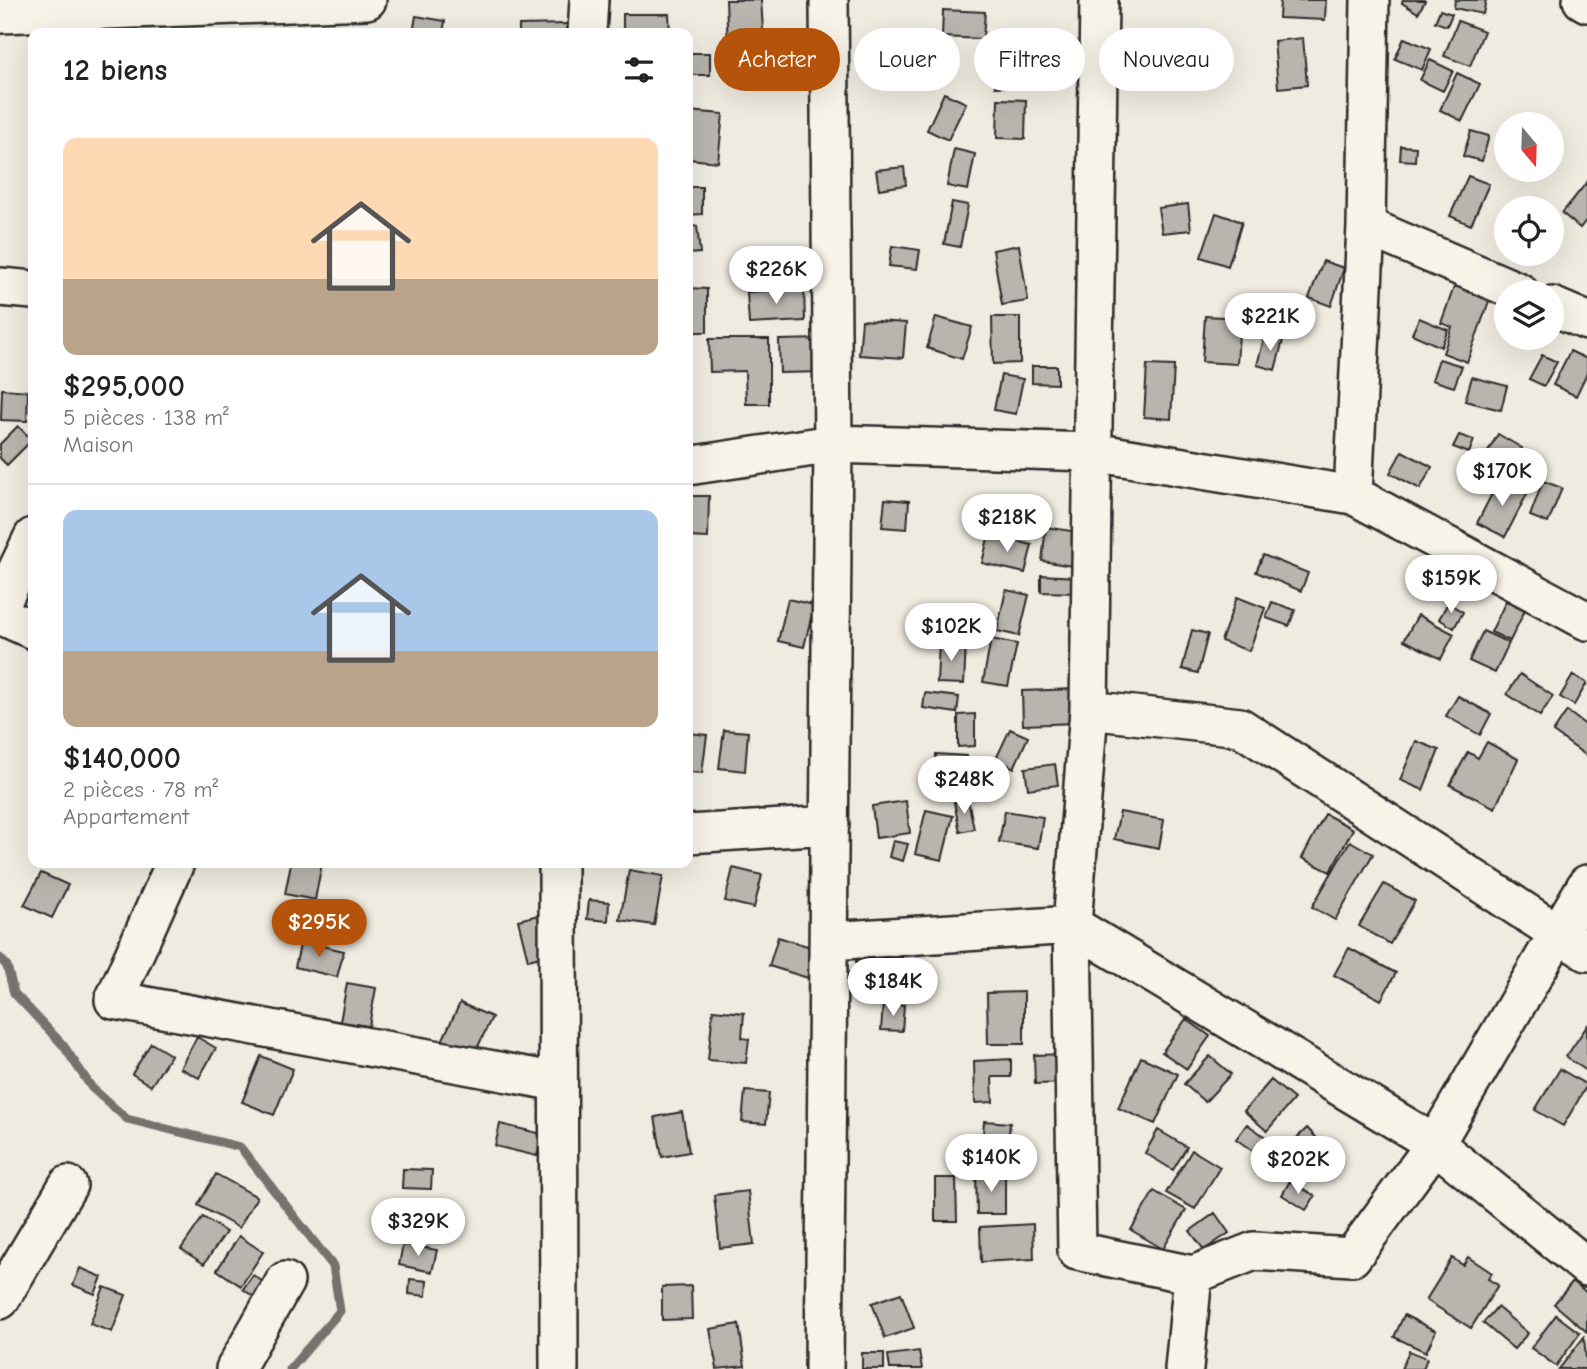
<!DOCTYPE html>
<html lang="fr">
<meta charset="utf-8">
<style>
:root{--surface:#fff;--page:#f2f2f2;--text:#222;--muted:#767676;--line:#e0e0e0;--accent:#b45309}
body{margin:0;font-family:"Comic Neue",sans-serif;background:var(--page);color:var(--text);height:100vh;display:flex;flex-direction:column;font-size:26px;white-space:nowrap}
*{box-sizing:border-box;margin:0}
p{font-size:23px;color:var(--muted)}
.icon{flex:none;width:38px;height:38px;fill:none;stroke:currentColor;stroke-width:2;stroke-linecap:round;stroke-linejoin:round}
.map{position:relative;flex:1;overflow:hidden}
.sheet{position:absolute;left:28px;top:28px;width:665px;height:840px;display:flex;flex-direction:column;background:var(--surface);border-radius:14px;box-shadow:0 7px 28px #0002}
.sheet>*{flex:none}
.hud{position:absolute;left:714px;top:28px;width:665px;height:63px;display:flex;gap:14px}
.needle{width:46px;rotate:161deg}
.fabs{position:absolute;left:1494px;top:112px;display:grid;gap:14px}
.fabs a{display:grid;place-items:center;width:70px;height:70px;border-radius:50%;background:var(--surface);box-shadow:0 7px 28px #0002;font-size:35px}
.price{position:absolute;translate:-50% -60px;padding:0 16px;border-radius:24px;background:#fff;color:#222;font-size:23px;line-height:46px;filter:drop-shadow(0 2px 4px #0008)}
.price::after{content:'';position:absolute;left:50%;top:42px;width:21px;height:16px;margin-left:-10px;background:inherit;clip-path:polygon(0 0,100% 0,50% 100%)}
.price.selected{background:var(--accent);color:#fff}
ul{padding:0;list-style:none}
li{display:grid;align-content:center;gap:14px;height:371px;padding:0 35px}
li+li{border-top:2px solid var(--line)}
li span{display:grid;place-items:center;height:217px;border-radius:14px;color:#555}
li>.icon{margin-inline-start:auto}
span .icon{width:126px;height:126px;fill:#fffc;stroke-width:1}
li b{font-size:30px}
h2{display:flex;justify-content:space-between;align-items:center;height:84px;padding:0 35px;font-size:30px}
.chip{padding:0 24px;border-radius:32px;background:var(--surface);box-shadow:0 7px 28px #0002;font-size:24px;line-height:63px}
.chip.selected{background:var(--accent);color:#fff}
.map>svg:first-child{display:block}
</style>
<div class="map">
<svg width="1587" height="1369" viewBox="0 0 1587 1369">
<rect width="100%" height="100%" fill="#efebe0"/>
<filter id="ink" filterUnits="userSpaceOnUse"><feTurbulence type="fractalNoise" baseFrequency=".0143" numOctaves="2"/><feDisplacementMap in="SourceGraphic" scale="14" xChannelSelector="R" yChannelSelector="G"/><feConvolveMatrix kernelMatrix="1 2 1 2 8 2 1 2 1" color-interpolation-filters="sRGB"/></filter>
<g filter="url(#ink)">
<g fill="none" stroke-linecap="round" stroke-linejoin="round">
<!-- stream -->
<path stroke="#74726e" stroke-width="9" d="M 0,958 L 7,966 L 14,993 L 63,1045 L 92,1088 L 127,1119 L 240,1147 L 333,1266 L 340,1311 L 290,1369"/>
</g>
<!-- building -->
<path fill="#b8b5ae" stroke="#2b2b2b" stroke-width="2" d="M 726,0 L 761,0 L 764,44 L 728,46 Z
M 1280,0 L 1326,0 L 1325,20 L 1279,18 Z
M 1403,0 L 1424,0 L 1425,1 L 1418,13 L 1402,3 Z
M 1455,0 L 1486,0 L 1483,14 L 1454,8 Z
M 943,10 L 985,12 L 983,39 L 942,37 Z
M 1440,10 L 1452,14 L 1447,26 L 1435,22 Z
M 623,14 L 669,14 L 670,33 L 623,33 Z
M 416,16 L 445,21 L 443,33 L 413,33 Z
M 1458,21 L 1484,31 L 1470,66 L 1444,56 Z
M 567,24 L 567,33 L 519,33 L 519,25 Z
M 1303,38 L 1307,85 L 1278,88 L 1274,41 Z
M 1404,38 L 1431,49 L 1422,70 L 1395,59 Z
M 995,48 L 1026,48 L 1026,86 L 995,87 Z
M 879,52 L 909,63 L 902,82 L 872,71 Z
M 688,53 L 710,53 L 710,75 L 688,75 Z
M 1430,60 L 1453,71 L 1443,91 L 1420,80 Z
M 1457,73 L 1480,84 L 1462,121 L 1440,110 Z
M 944,93 L 966,103 L 948,140 L 927,130 Z
M 998,99 L 1026,100 L 1025,139 L 997,138 Z
M 688,111 L 723,114 L 718,162 L 688,159 Z
M 1471,131 L 1489,136 L 1482,161 L 1463,156 Z
M 1401,146 L 1416,147 L 1415,161 L 1400,160 Z
M 954,149 L 975,154 L 968,190 L 947,186 Z
M 904,167 L 906,185 L 879,189 L 876,170 Z
M 1468,176 L 1489,184 L 1471,225 L 1450,216 Z
M 1587,182 L 1587,219 L 1580,228 L 1562,213 Z
M 688,187 L 702,187 L 702,214 L 688,215 Z
M 952,202 L 968,205 L 960,247 L 944,244 Z
M 1188,204 L 1191,230 L 1162,233 L 1158,208 Z
M 1216,213 L 1242,222 L 1228,266 L 1201,257 Z
M 697,226 L 700,253 L 688,254 L 688,227 Z
M 1019,245 L 1028,301 L 1002,305 L 993,250 Z
M 892,246 L 920,250 L 917,269 L 889,266 Z
M 1323,261 L 1344,268 L 1331,306 L 1309,298 Z
M 1457,279 L 1493,290 L 1467,362 L 1443,353 L 1452,327 L 1441,323 Z
M 688,288 L 707,289 L 707,332 L 688,332 Z
M 804,289 L 805,321 L 749,324 L 747,292 Z
M 1205,316 L 1240,318 L 1237,364 L 1202,362 Z
M 936,317 L 972,327 L 962,359 L 927,348 Z
M 992,317 L 1020,317 L 1020,363 L 993,364 Z
M 1419,318 L 1448,330 L 1441,347 L 1412,334 Z
M 862,320 L 906,323 L 903,358 L 859,355 Z
M 1265,335 L 1283,340 L 1275,370 L 1257,365 Z
M 709,339 L 769,339 L 769,404 L 746,404 L 745,371 L 710,372 Z
M 823,339 L 824,372 L 780,373 L 779,340 Z
M 1570,351 L 1587,359 L 1587,373 L 1576,396 L 1553,385 Z
M 1542,355 L 1557,362 L 1544,386 L 1529,379 Z
M 1439,359 L 1462,366 L 1454,387 L 1432,380 Z
M 1147,365 L 1174,366 L 1171,419 L 1144,417 Z
M 1032,366 L 1057,366 L 1057,384 L 1032,383 Z
M 1001,375 L 1023,379 L 1016,414 L 994,410 Z
M 1472,377 L 1507,386 L 1501,410 L 1465,401 Z
M 2,389 L 28,391 L 27,421 L 1,420 Z
M 18,426 L 32,440 L 7,465 L 0,458 L 0,444 Z
M 1498,434 L 1522,448 L 1504,480 L 1480,466 Z
M 1459,435 L 1474,440 L 1469,453 L 1453,447 Z
M 1402,451 L 1432,467 L 1420,489 L 1390,473 Z
M 1499,480 L 1527,494 L 1505,537 L 1477,523 Z
M 1543,481 L 1562,488 L 1548,523 L 1530,516 Z
M 688,496 L 709,496 L 708,538 L 688,537 Z
M 885,499 L 909,501 L 907,529 L 882,527 Z
M 1046,527 L 1090,534 L 1084,568 L 1042,561 Z
M 989,534 L 1032,545 L 1025,573 L 982,563 Z
M 1263,555 L 1308,573 L 1301,591 L 1256,572 Z
M 1041,575 L 1077,577 L 1076,593 L 1041,592 Z
M 1006,590 L 1029,595 L 1019,636 L 997,631 Z
M 1237,597 L 1265,608 L 1249,651 L 1221,641 Z
M 788,599 L 814,605 L 804,647 L 778,641 Z
M 1506,601 L 1525,610 L 1510,641 L 1491,632 Z
M 1272,602 L 1295,610 L 1289,626 L 1266,618 Z
M 1448,603 L 1463,612 L 1454,628 L 1439,619 Z
M 1418,615 L 1454,634 L 1441,659 L 1404,640 Z
M 1192,630 L 1208,634 L 1198,673 L 1182,669 Z
M 1483,631 L 1509,643 L 1495,673 L 1469,661 Z
M 991,639 L 1017,644 L 1008,686 L 983,682 Z
M 939,642 L 966,643 L 964,684 L 937,683 Z
M 1520,674 L 1553,696 L 1540,716 L 1507,694 Z
M 1573,675 L 1587,683 L 1574,705 L 1560,697 Z
M 1075,689 L 1076,723 L 1023,725 L 1022,691 Z
M 925,693 L 959,697 L 957,713 L 923,708 Z
M 1458,696 L 1491,714 L 1480,735 L 1446,716 Z
M 1567,711 L 1587,726 L 1587,756 L 1553,732 Z
M 975,714 L 975,746 L 958,747 L 958,715 Z
M 1010,729 L 1028,737 L 1014,768 L 996,759 Z
M 724,730 L 748,732 L 745,771 L 719,768 Z
M 688,733 L 707,735 L 702,773 L 688,772 Z
M 1416,741 L 1439,750 L 1423,790 L 1400,780 Z
M 1487,742 L 1518,759 L 1495,808 L 1450,785 L 1468,752 L 1478,758 Z
M 936,754 L 967,756 L 966,792 L 934,790 Z
M 1055,764 L 1058,785 L 1028,789 L 1025,768 Z
M 968,800 L 974,829 L 960,832 L 954,802 Z
M 906,801 L 910,833 L 876,838 L 872,806 Z
M 926,810 L 953,816 L 942,860 L 915,854 Z
M 1005,811 L 1043,817 L 1038,848 L 999,842 Z
M 1120,812 L 1164,820 L 1159,848 L 1114,839 Z
M 1325,814 L 1353,829 L 1330,872 L 1302,858 Z
M 893,841 L 908,844 L 903,861 L 889,857 Z
M 1350,841 L 1373,854 L 1335,920 L 1312,907 Z
M 291,863 L 322,863 L 315,900 L 285,894 Z
M 733,868 L 762,875 L 754,908 L 725,901 Z
M 629,870 L 663,876 L 654,925 L 620,920 Z
M 41,873 L 68,885 L 52,918 L 24,905 Z
M 1384,884 L 1415,901 L 1390,944 L 1359,926 Z
M 589,900 L 609,902 L 608,921 L 587,919 Z
M 547,913 L 557,953 L 528,960 L 518,920 Z
M 778,937 L 817,949 L 808,978 L 769,966 Z
M 301,941 L 344,951 L 337,977 L 295,967 Z
M 1349,948 L 1396,973 L 1381,1000 L 1334,975 Z
M 902,957 L 904,988 L 858,991 L 856,960 Z
M 347,983 L 376,988 L 369,1026 L 340,1022 Z
M 1024,992 L 1024,1044 L 988,1044 L 987,993 Z
M 460,1003 L 492,1017 L 473,1057 L 441,1043 Z
M 883,1004 L 904,1005 L 902,1031 L 881,1030 Z
M 713,1010 L 744,1013 L 742,1038 L 749,1039 L 746,1063 L 708,1060 Z
M 1186,1019 L 1210,1036 L 1187,1069 L 1162,1052 Z
M 1587,1026 L 1587,1071 L 1566,1057 Z
M 197,1037 L 216,1048 L 199,1078 L 180,1068 Z
M 151,1043 L 171,1055 L 151,1086 L 132,1074 Z
M 1070,1054 L 1070,1083 L 1035,1084 L 1034,1055 Z
M 261,1056 L 293,1069 L 274,1115 L 242,1102 Z
M 1210,1056 L 1231,1074 L 1205,1102 L 1184,1084 Z
M 1141,1057 L 1178,1074 L 1155,1124 L 1118,1108 Z
M 1011,1059 L 1011,1077 L 992,1077 L 993,1102 L 975,1103 L 974,1061 Z
M 1560,1069 L 1587,1085 L 1563,1126 L 1535,1110 Z
M 1271,1080 L 1294,1099 L 1267,1131 L 1244,1111 Z
M 745,1091 L 769,1093 L 766,1124 L 742,1122 Z
M 682,1112 L 689,1152 L 662,1157 L 655,1117 Z
M 984,1121 L 1010,1123 L 1006,1164 L 981,1161 Z
M 500,1124 L 542,1134 L 537,1156 L 495,1146 Z
M 1247,1124 L 1271,1141 L 1260,1156 L 1236,1139 Z
M 1307,1128 L 1336,1158 L 1327,1167 L 1317,1157 L 1293,1179 L 1274,1160 Z
M 1158,1130 L 1187,1147 L 1173,1170 L 1145,1153 Z
M 1192,1150 L 1220,1167 L 1195,1209 L 1166,1193 Z
M 403,1169 L 432,1170 L 431,1189 L 402,1188 Z
M 216,1174 L 257,1197 L 239,1228 L 198,1205 Z
M 976,1174 L 1005,1174 L 1005,1214 L 977,1214 Z
M 935,1178 L 956,1178 L 957,1221 L 935,1221 Z
M 1290,1181 L 1315,1196 L 1306,1210 L 1282,1195 Z
M 748,1191 L 754,1244 L 720,1248 L 714,1195 Z
M 1154,1191 L 1186,1210 L 1163,1249 L 1131,1230 Z
M 1215,1213 L 1229,1233 L 1204,1250 L 1190,1231 Z
M 203,1217 L 226,1232 L 204,1264 L 181,1249 Z
M 1033,1224 L 1034,1259 L 981,1262 L 980,1227 Z
M 239,1236 L 263,1252 L 241,1286 L 217,1270 Z
M 403,1244 L 437,1250 L 432,1272 L 399,1265 Z
M 1468,1257 L 1492,1273 L 1488,1279 L 1498,1285 L 1471,1328 L 1426,1300 L 1452,1258 L 1463,1265 Z
M 80,1268 L 102,1277 L 95,1294 L 73,1285 Z
M 253,1275 L 275,1290 L 265,1305 L 243,1289 Z
M 410,1279 L 427,1281 L 426,1296 L 409,1294 Z
M 1573,1281 L 1587,1293 L 1587,1332 L 1554,1304 Z
M 691,1286 L 692,1319 L 662,1320 L 662,1287 Z
M 104,1287 L 126,1295 L 112,1332 L 90,1324 Z
M 901,1293 L 914,1328 L 885,1338 L 872,1303 Z
M 1497,1307 L 1528,1333 L 1514,1349 L 1483,1323 Z
M 1404,1315 L 1436,1331 L 1426,1352 L 1394,1337 Z
M 1556,1315 L 1580,1333 L 1556,1366 L 1531,1348 Z
M 739,1324 L 745,1366 L 717,1369 L 710,1329 Z
M 1584,1337 L 1587,1369 L 1559,1369 Z
M 919,1351 L 922,1369 L 890,1369 L 888,1355 Z
M 1409,1351 L 1427,1358 L 1423,1369 L 1401,1369 Z
M 862,1353 L 884,1353 L 884,1369 L 862,1369 Z"/>
<g fill="none" stroke-linecap="round" stroke-linejoin="round">
<!-- minor casing -->
<g stroke="#2b2b2b" stroke-width="42">
<path id="minor" d="M 1099,0 L 1089,710 L 1072,925 L 1077,1251 L 1193,1275 L 1254,1251 L 1352,1257 L 1435,1144 L 1587,884
M 1582,0 L 1587,3
M 0,14 L 367,0
M 587,33 L 589,0
M 1366,226 L 1519,292
M 0,287 L 33,290
M 1552,306 L 1587,321
M 688,466 L 833,444 L 1093,452 L 1353,495 L 1587,621
M 1353,495 L 1366,226 L 1370,0
M 0,606 L 33,537
M 0,615 L 33,630
M 1089,710 L 1240,727 L 1587,952
M 688,834 L 830,825
M 175,863 L 114,1000 L 558,1082
M 558,863 L 559,1369
M 830,941 L 1072,925 L 1435,1144 L 1587,1267
M 0,1300 L 68,1185
M 235,1369 L 285,1281
M 824,1369 L 833,444 L 829,0
M 1184,1369 L 1193,1275"/>
</g>
<!-- minor -->
<use href="#minor" stroke="#f7f3e8" stroke-width="37"/>
</g>
</g>
</svg>
<div class="fabs">
<a><svg class="needle" viewBox="-14 -14 28 28"><path d="M0-13l5 13h-10z" fill="#e53935"/><path d="M0 13l5-13h-10z" fill="#767676"/></svg></a>
<a><svg class="icon" aria-label="locate" viewBox="0 0 24 24"><circle cx="12" cy="12" r="6"/><path d="M12 2v4M12 18v4M2 12h4M18 12h4"/></svg></a>
<a><svg class="icon" aria-label="layers" viewBox="0 0 24 24"><path d="M12 4l9 5-9 5-9-5zM3 14l9 5 9-5"/></svg></a>
</div>
<b class="price" style="left:776px;top:306px">$226K</b>
<b class="price" style="left:1270px;top:353px">$221K</b>
<b class="price" style="left:1502px;top:508px">$170K</b>
<b class="price" style="left:1007px;top:554px">$218K</b>
<b class="price" style="left:1451px;top:615px">$159K</b>
<b class="price" style="left:951px;top:663px">$102K</b>
<b class="price" style="left:964px;top:816px">$248K</b>
<b class="price selected" style="left:319px;top:959px">$295K</b>
<b class="price" style="left:893px;top:1018px">$184K</b>
<b class="price" style="left:991px;top:1194px">$140K</b>
<b class="price" style="left:1298px;top:1196px">$202K</b>
<b class="price" style="left:418px;top:1258px">$329K</b>
<div class="hud">
<a class="chip selected">Acheter</a>
<a class="chip">Louer</a>
<a class="chip">Filtres</a>
<a class="chip">Nouveau</a>
</div>
<section class="sheet">
<h2>12 biens<svg class="icon" aria-label="filters" viewBox="0 0 24 24"><path d="M4 7h16M4 17h16"/><circle cx="9" cy="7" r="2"/><circle cx="15" cy="17" r="2"/></svg></h2>
<ul>
<li><span style="background:linear-gradient(#ffd9b3 65%,#b9a48a 0)"><svg class="icon" aria-label="home" viewBox="0 0 24 24"><path d="M3 11l9-7 9 7M6 9v11h12V9"/></svg></span><div><b>$295,000</b><p>5 pièces · 138 m²</p><p>Maison</p></div></li>
<li><span style="background:linear-gradient(#a9c7e8 65%,#b9a48a 0)"><svg class="icon" aria-label="home" viewBox="0 0 24 24"><path d="M3 11l9-7 9 7M6 9v11h12V9"/></svg></span><div><b>$140,000</b><p>2 pièces · 78 m²</p><p>Appartement</p></div></li>
</ul>
</section>
</div>
